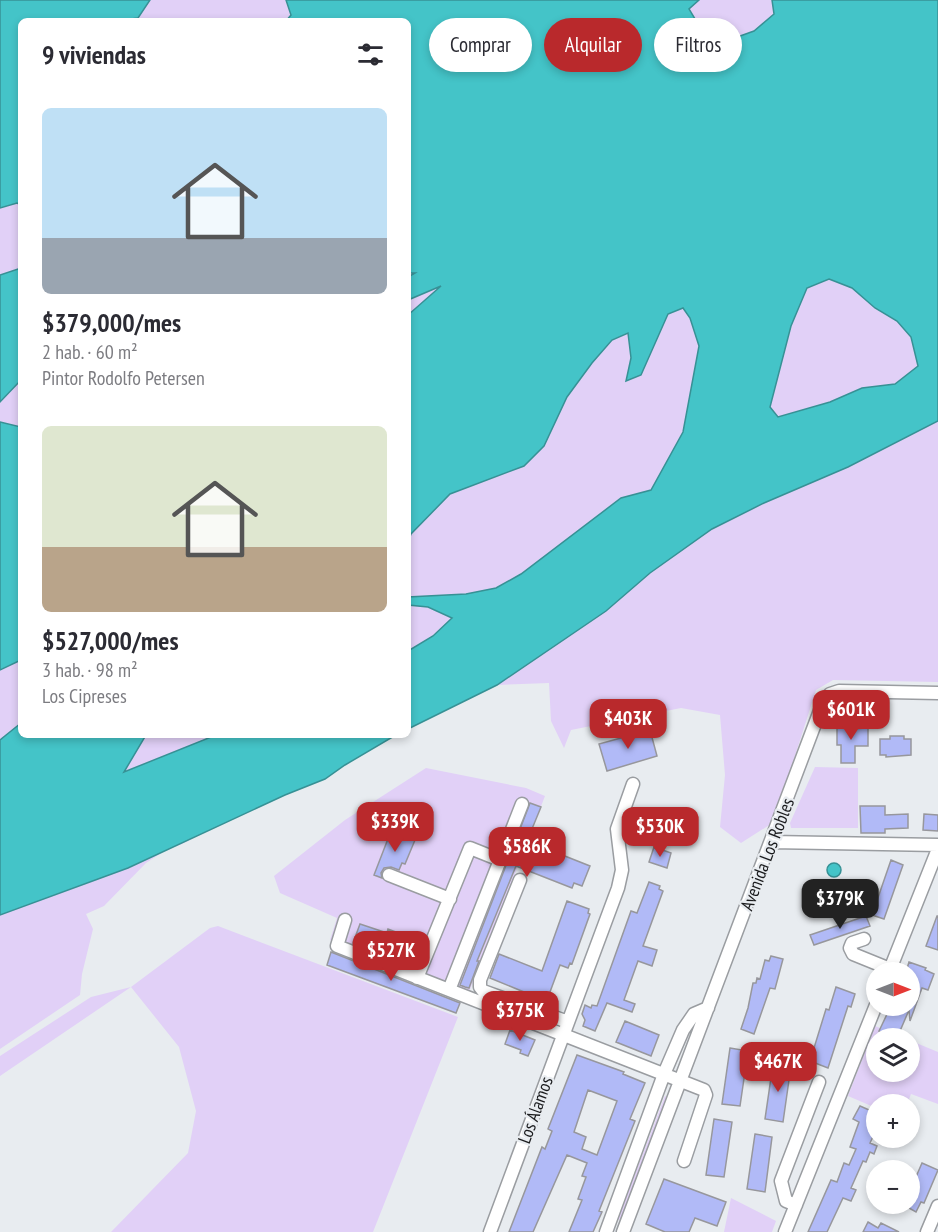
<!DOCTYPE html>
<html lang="es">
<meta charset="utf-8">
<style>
:root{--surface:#fff;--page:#f2f2f3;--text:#2b2b33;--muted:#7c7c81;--accent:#b9292c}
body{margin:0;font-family:"PT Sans Narrow",sans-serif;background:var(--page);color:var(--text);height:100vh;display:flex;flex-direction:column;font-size:22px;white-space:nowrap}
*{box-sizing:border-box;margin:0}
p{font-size:20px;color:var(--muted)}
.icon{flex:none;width:33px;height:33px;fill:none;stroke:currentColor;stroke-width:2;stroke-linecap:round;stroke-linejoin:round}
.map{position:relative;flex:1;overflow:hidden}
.details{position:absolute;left:18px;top:18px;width:393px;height:720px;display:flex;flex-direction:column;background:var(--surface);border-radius:9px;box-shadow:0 3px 9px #0003}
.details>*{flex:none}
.hud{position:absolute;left:429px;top:18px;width:418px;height:54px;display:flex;gap:12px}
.needle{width:39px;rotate:90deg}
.buttons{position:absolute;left:866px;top:962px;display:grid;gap:12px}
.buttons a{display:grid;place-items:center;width:54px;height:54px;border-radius:50%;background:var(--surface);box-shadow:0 3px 9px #0003;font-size:30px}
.price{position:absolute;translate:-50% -51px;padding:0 14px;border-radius:12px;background:var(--accent);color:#fff;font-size:20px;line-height:39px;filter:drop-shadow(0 2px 3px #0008)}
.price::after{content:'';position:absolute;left:50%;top:36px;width:18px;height:14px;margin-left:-9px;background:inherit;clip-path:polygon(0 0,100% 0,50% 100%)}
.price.current{background:#222;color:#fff}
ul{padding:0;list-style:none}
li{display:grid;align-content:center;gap:12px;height:318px;padding:0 24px}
li span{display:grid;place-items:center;height:186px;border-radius:9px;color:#555}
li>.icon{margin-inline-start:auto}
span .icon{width:108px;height:108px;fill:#fffc;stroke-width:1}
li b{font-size:26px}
h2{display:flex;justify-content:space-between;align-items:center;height:72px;padding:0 24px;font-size:26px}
.pill{padding:0 21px;border-radius:27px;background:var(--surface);box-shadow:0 3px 9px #0003;font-size:21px;line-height:54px}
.pill.current{background:var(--accent);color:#fff}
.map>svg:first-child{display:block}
</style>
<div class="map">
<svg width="938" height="1232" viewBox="0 0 938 1232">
<rect width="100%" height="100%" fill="#e8ecf0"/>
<!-- green -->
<path fill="#e1d0f7" d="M 0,0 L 938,0 L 938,682 L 833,680 L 816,690 L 774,822 L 741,843 L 720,827 L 725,775 L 720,715 L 681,708 L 571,730 L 564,748 L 551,721 L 549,683 L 497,685 L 500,683 L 408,720 L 408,21 L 21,21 L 21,735 L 385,735 L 182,844 L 169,848 L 146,863 L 104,906 L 86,914 L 93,929 L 82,974 L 80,995 L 0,1049 Z
M 815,767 L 858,768 L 858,828 L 791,828 L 790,823 Z
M 426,768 L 526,788 L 545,796 L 469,992 L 330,940 L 337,918 L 280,893 L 274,876 L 345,820 Z
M 218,926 L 458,1017 L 373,1232 L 111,1232 L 188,1153 L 196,1111 L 179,1047 L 131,987 L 0,1076 L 0,1056 L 91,997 L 131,987 L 210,928 Z
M 875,1026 L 904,1038 L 876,1038 L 876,1071 L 909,1071 L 909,1040 L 938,1052 L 938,1104 L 911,1094 L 907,1104 L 876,1104 L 876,1108 L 848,1096 Z
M 665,1096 L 669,1098 L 622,1221 L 618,1219 Z
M 731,1198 L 776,1221 L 772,1232 L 724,1232 Z"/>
<!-- water -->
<path fill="#44c4c8" stroke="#379195" stroke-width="1.5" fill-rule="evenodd" d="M 0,0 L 150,0 L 138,18 L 117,21 L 21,21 L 21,205 L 17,203 L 0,208 Z
M 286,0 L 699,0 L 689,9 L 704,34 L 729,40 L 754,31 L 774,14 L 772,0 L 938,0 L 938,421 L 848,467 L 764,503 L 712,529 L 650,573 L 606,611 L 497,685 L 408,729 L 408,651 L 433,636 L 452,618 L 428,607 L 408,605 L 408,597 L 466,594 L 496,588 L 521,574 L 621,498 L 651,490 L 683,432 L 699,346 L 690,318 L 683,308 L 668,314 L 641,375 L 626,381 L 631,358 L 628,333 L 612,340 L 592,363 L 567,397 L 544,446 L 524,466 L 450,494 L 411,534 L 408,542 L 408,315 L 441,286 L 408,300 L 408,277 L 415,273 L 408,273 L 408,21 L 286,21 L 291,15 ZM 829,279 L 852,288 L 875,308 L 897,321 L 911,337 L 918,366 L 895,384 L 862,388 L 830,402 L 778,417 L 770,407 L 791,326 L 807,288 Z
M 21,268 L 21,380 L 0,402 L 0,275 Z
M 0,422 L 21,427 L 21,660 L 0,670 Z
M 21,723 L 21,735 L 146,735 L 124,772 L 216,735 L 396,735 L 345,765 L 325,779 L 285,795 L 128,868 L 0,915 L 0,740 Z
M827 870a7 7 0 1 1 14 0a7 7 0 1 1-14 0Z"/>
<!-- building -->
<path fill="#b1baf7" stroke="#97979c" stroke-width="1.5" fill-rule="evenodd" d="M 837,724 L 850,724 L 850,729 L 868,728 L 868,746 L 855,746 L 855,763 L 841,763 L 841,745 L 837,745 Z
M 650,730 L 657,756 L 607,771 L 599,744 Z
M 890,736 L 904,736 L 904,739 L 911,739 L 911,755 L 886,757 L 886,755 L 880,755 L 880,739 L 890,739 Z
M 530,803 L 541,807 L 527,841 L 590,866 L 582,886 L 574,883 L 572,888 L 516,866 L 477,961 L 479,961 L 469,988 L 465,987 L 460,985 Z
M 860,806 L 885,806 L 885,815 L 908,814 L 908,828 L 885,829 L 885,833 L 861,833 Z
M 924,814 L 938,815 L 938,831 L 923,830 Z
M 391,831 L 415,840 L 405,864 L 402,863 L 399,870 L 391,867 L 384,868 L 381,873 L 382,878 L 374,875 Z
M 654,847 L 671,853 L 667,868 L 649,862 Z
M 891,860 L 903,865 L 884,919 L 872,915 Z
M 649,882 L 660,886 L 659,889 L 663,891 L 643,946 L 657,950 L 652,966 L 638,961 L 624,1000 L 635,1004 L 632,1012 L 607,1003 L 595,1031 L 583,1026 L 585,1020 L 582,1014 L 585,1005 L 591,1008 L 592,1005 L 597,1006 L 631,911 L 637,913 Z
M 567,901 L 589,909 L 588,913 L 590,914 L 572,964 L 570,963 L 568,968 L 560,965 L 547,1000 L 542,998 L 541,999 L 490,978 L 499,954 L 542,971 Z
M 866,916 L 870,926 L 814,945 L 810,935 Z
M 937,916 L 938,916 L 938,950 L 926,946 Z
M 360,924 L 387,933 L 388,929 L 414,939 L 407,959 L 390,953 L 389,956 L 353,943 Z
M 331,952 L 460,1003 L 456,1013 L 327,965 Z
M 771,956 L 783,959 L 775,989 L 770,988 L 754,1034 L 741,1029 L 748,1008 L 753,983 L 756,983 L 757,978 L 760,979 L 765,960 L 769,961 Z
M 909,962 L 926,968 L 925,970 L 934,974 L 928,990 L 922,988 L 910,1021 L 909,1010 L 897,1038 L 895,1038 L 879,1031 L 889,1010 L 893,1012 L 896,1005 L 909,1005 L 909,972 L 906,972 Z
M 836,987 L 855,994 L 851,1007 L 848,1006 L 828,1068 L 810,1061 L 826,1009 L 829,1010 Z
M 625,1021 L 659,1035 L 651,1056 L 616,1042 Z
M 510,1030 L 535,1040 L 528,1056 L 520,1053 L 521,1050 L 505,1044 Z
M 730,1048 L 748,1051 L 740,1106 L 722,1104 Z
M 577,1055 L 624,1072 L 623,1074 L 645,1083 L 630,1119 L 635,1121 L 599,1211 L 602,1212 L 593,1232 L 569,1232 L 582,1200 L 578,1199 L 586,1177 L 582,1176 L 587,1163 L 567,1155 L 533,1232 L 509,1232 L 542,1147 L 545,1149 L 552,1131 L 548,1129 ZM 588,1090 L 617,1101 L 597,1155 L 582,1149 L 586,1137 L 574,1132 Z
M 773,1064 L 791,1066 L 783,1122 L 765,1119 Z
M 860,1106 L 876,1113 L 876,1130 L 870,1143 L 877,1146 L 874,1154 L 870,1152 L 866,1162 L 863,1161 L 851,1188 L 856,1190 L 851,1201 L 843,1198 L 827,1232 L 808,1232 L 831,1180 L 837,1182 L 844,1163 L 849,1165 L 856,1149 L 850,1147 L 859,1122 L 853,1119 Z
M 714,1119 L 732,1122 L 724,1177 L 706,1175 Z
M 755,1134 L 772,1137 L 765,1192 L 747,1189 Z
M 922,1163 L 938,1170 L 924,1203 L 921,1202 L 916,1212 L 909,1208 L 909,1185 L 912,1186 Z
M 664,1179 L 726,1202 L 717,1226 L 695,1218 L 689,1232 L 665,1232 L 646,1224 Z
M 868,1222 L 878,1228 L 881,1223 L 899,1232 L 863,1232 Z"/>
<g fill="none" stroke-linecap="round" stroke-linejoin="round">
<!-- minor casing -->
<g stroke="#9a9da1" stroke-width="15">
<path id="minor" d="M 772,842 L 938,845
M 389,875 L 450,899
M 520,880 L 480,980 L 480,987 L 483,991 L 568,1022
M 345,920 L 337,946 L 704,1090 L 706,1095 L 684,1161
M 864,939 L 852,943 L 850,948 L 853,954 L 890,969
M 889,972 L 938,849
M 417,978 L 470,848 L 500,860
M 449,990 L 522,804
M 796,1205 L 786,1201 L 781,1181 L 819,1082
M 490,1232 L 618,888 L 622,870 L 617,829 L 633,784
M 606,1232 L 664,1074 L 683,1030 L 694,1014 L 708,1008
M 623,1232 L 824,700 L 830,694 L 839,691 L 938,693
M 785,1232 L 876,1005
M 927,1232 L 938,1206"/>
</g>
<!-- minor -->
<use href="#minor" stroke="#fff" stroke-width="12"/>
</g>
<g text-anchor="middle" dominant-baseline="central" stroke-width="4.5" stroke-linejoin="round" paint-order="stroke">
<!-- street labels -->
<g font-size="18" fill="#1a1b1d" stroke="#e8ecf0">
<text transform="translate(767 854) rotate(-69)">Avenida Los Robles</text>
<text transform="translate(535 1110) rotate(-70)">Los Álamos</text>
</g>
</g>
</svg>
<div class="buttons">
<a><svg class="needle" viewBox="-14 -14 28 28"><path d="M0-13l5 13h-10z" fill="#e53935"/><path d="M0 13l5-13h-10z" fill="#7c7c81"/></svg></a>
<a><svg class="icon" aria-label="layers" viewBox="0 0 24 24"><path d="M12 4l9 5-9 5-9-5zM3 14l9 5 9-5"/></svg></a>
<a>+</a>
<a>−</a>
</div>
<b class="price" style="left:851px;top:741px">$601K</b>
<b class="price" style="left:628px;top:750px">$403K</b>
<b class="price" style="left:395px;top:853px">$339K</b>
<b class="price" style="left:660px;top:858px">$530K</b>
<b class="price" style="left:527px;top:878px">$586K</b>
<b class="price current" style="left:840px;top:930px">$379K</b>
<b class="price" style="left:391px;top:982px">$527K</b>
<b class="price" style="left:520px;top:1042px">$375K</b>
<b class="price" style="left:778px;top:1093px">$467K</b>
<div class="hud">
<a class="pill">Comprar</a>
<a class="pill current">Alquilar</a>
<a class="pill">Filtros</a>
</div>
<section class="details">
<h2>9 viviendas<svg class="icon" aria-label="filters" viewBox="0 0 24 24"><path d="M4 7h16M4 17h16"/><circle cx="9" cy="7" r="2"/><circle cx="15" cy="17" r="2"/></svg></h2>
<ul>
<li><span style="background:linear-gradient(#bfe0f5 70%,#9aa5b1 0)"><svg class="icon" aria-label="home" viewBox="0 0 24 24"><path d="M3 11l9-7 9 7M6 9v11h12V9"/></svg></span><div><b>$379,000/mes</b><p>2 hab. · 60 m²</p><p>Pintor Rodolfo Petersen</p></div></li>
<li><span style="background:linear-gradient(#dfe7d0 65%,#b9a48a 0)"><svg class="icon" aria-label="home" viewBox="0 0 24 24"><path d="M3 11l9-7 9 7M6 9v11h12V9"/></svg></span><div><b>$527,000/mes</b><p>3 hab. · 98 m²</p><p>Los Cipreses</p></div></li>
</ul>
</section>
</div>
